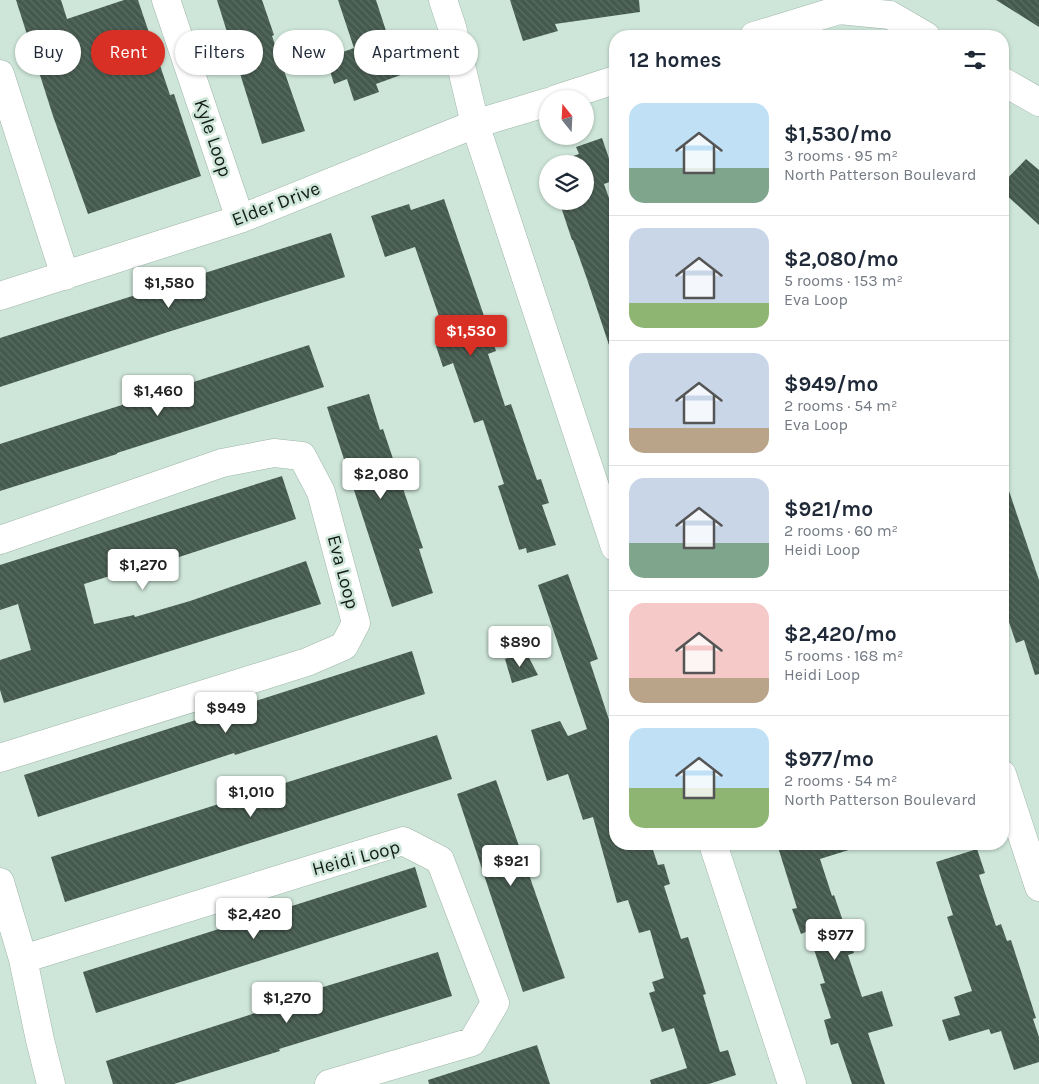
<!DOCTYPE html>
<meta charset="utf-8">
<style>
:root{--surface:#fff;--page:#f2f2f3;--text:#1f2937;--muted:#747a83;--line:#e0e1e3;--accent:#d93025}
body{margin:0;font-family:Karla,sans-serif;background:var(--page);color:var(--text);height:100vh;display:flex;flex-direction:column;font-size:19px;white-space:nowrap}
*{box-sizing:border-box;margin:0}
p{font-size:16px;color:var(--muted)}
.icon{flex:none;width:28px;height:28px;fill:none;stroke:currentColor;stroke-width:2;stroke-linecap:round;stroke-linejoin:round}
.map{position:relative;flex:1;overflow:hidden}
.drawer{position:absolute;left:609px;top:30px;width:400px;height:820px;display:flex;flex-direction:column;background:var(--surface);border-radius:20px;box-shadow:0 1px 4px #0004}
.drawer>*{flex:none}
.guide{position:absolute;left:15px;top:30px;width:475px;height:45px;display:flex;gap:10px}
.needle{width:32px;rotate:342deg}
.buttons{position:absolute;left:539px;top:90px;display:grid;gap:10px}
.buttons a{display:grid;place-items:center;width:55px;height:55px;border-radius:50%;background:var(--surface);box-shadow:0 1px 4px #0004;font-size:25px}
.price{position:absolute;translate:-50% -42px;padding:0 11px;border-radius:5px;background:#fff;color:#222;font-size:16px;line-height:32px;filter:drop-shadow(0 1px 2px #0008)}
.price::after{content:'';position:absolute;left:50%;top:30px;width:15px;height:11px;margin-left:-8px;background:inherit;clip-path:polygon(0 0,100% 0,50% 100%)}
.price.current{background:var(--accent);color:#fff}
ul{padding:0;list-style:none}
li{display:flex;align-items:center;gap:15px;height:125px;padding:0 20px}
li+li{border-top:1px solid var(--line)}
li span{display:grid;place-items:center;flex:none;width:140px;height:100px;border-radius:15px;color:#555}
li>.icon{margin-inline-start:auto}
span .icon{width:60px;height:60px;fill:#fffc;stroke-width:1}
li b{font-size:21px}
h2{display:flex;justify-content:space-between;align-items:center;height:60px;padding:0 20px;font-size:21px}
.tag{padding:0 18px;border-radius:22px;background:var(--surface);box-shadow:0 1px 4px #0004;font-size:18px;line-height:45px}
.tag.current{background:var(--accent);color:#fff}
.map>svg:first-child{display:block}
</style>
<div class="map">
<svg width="1039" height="1084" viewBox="0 0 1039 1084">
<defs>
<pattern id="building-back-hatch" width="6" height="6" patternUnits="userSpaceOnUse" patternTransform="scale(1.25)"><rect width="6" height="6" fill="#455a4f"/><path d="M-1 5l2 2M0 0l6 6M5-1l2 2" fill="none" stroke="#5c6d64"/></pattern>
</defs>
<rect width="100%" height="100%" fill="#cee6d9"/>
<!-- building -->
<path fill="url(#building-back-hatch)" d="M 16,0 L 61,0 L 67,19 L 124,0 L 138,0 L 170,95 L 174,94 L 201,176 L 88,214 L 53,116 Z
M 217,0 L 262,0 L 274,35 L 272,36 L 305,131 L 262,144 Z
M 338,0 L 376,0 L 388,37 L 396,34 L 409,72 L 376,84 L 379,92 L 354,101 L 347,79 L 334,84 L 326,58 L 354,48 Z
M 510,0 L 639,0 L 640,12 L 555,24 L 558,31 L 523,41 Z
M 996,0 L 1039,0 L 1039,27 Z
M 602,138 L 615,176 L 615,180 L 604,184 L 615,215 L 615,224 L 609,226 L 615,244 L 615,350 L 611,351 L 587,279 L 573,240 L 572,240 L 559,201 L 585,201 L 585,164 L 549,164 L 579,154 L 576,147 Z
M 1026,159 L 1039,170 L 1039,225 L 1002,191 L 1002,184 Z
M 444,199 L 496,351 L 488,354 L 505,406 L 511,404 L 537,480 L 541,479 L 549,503 L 542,505 L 556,545 L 527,553 L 526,548 L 519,550 L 498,486 L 504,484 L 483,420 L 474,423 L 453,363 L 443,367 L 436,346 L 448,342 L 415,247 L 385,257 L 371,216 L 409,204 L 411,210 Z
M 331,233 L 345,277 L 168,332 L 0,387 L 0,338 Z
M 309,345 L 324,387 L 117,453 L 117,454 L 0,491 L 0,444 Z
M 369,394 L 380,430 L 383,429 L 423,548 L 419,549 L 433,593 L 392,607 L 327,407 Z
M 282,476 L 296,519 L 176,558 L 136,568 L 84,584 L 94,624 L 134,615 L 135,617 L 190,601 L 306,561 L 321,604 L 4,703 L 0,690 L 0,660 L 31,650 L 18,604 L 0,610 L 0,565 Z
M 1002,482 L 1006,482 L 1039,580 L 1039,674 L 1035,675 L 1024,640 L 1016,643 L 1002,601 Z
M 568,574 L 598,659 L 590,662 L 615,738 L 615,844 L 651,844 L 658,865 L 664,864 L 670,884 L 664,886 L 681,939 L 688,937 L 706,994 L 703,995 L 720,1052 L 728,1050 L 736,1075 L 709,1084 L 651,1084 L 650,1080 L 687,1068 L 674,1028 L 662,1032 L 649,993 L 655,991 L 652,982 L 664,978 L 650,930 L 639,933 L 628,900 L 617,903 L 593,817 L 583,820 L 568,774 L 547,781 L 531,730 L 560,721 L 568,736 L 587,729 L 538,585 Z
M 412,651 L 425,694 L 235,755 L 234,753 L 38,817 L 24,775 Z
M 526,652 L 538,675 L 512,683 L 505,659 Z
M 437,735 L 452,779 L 65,902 L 51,857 Z
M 496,780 L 565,978 L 523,992 L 457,794 Z
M 777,844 L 854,844 L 855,848 L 820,859 L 832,896 L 834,895 L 854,953 L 848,955 L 862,997 L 882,991 L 893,1026 L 868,1033 L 885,1084 L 852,1084 L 838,1043 L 831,1045 L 824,1020 L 831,1018 L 820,984 L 825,983 L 808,931 L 801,934 L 792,909 L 797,908 Z
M 977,849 L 985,873 L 979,875 L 996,926 L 1001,924 L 1007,941 L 1011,940 L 1036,1018 L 1033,1019 L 1039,1037 L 1039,1062 L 1014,1070 L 1001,1031 L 991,1034 L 989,1029 L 949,1041 L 942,1020 L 960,1015 L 954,997 L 972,991 L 947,917 L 953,915 L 936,862 Z
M 415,867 L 427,907 L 96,1013 L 83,972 Z
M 438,952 L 452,996 L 279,1049 L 280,1051 L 174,1084 L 113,1084 L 106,1061 L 321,992 L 320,988 Z
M 537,1045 L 550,1084 L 429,1084 L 428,1080 Z"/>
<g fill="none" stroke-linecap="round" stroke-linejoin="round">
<!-- minor casing -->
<g stroke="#9eb5a8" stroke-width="29">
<path id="minor" d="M 166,0 L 240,219
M 443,0 L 452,27 L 475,124 L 615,547
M 754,36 L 839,10 L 890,15 L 926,36
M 0,74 L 65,276
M 1002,81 L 1039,102
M 556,99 L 615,80
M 0,296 L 240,219 L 475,124 L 548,102
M 0,540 L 222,463 L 274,453 L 302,456 L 321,492 L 356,623 L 344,646 L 307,662 L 0,758
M 1002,774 L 1039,887
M 713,844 L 792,1084
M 0,882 L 23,959 L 40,1040 L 51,1084
M 23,959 L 403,841 L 440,860 L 495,1003 L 472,1042 L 329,1084"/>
</g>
<!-- minor -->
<use href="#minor" stroke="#fff" stroke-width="28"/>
</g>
<g text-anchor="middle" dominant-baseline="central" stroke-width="5" stroke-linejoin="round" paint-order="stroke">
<!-- street labels -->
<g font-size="19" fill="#131c17" stroke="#cee6d9">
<text transform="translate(213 138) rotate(71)">Kyle Loop</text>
<text transform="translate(276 204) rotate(-21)">Elder Drive</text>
<text transform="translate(343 572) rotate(75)">Eva Loop</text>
<text transform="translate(356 858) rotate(-15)">Heidi Loop</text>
</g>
</g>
</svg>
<div class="buttons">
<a><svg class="needle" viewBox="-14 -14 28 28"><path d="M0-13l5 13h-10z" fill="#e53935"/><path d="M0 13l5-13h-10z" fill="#747a83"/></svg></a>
<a><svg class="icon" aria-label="layers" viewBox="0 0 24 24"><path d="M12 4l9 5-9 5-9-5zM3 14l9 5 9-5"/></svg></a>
</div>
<b class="price" style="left:169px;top:309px">$1,580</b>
<b class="price current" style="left:471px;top:357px">$1,530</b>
<b class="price" style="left:158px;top:417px">$1,460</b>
<b class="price" style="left:381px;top:500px">$2,080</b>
<b class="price" style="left:143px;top:591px">$1,270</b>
<b class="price" style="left:520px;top:668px">$890</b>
<b class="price" style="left:226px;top:734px">$949</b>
<b class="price" style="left:251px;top:818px">$1,010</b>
<b class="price" style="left:511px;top:887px">$921</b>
<b class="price" style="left:254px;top:940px">$2,420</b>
<b class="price" style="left:835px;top:961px">$977</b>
<b class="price" style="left:287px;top:1024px">$1,270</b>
<div class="guide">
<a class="tag">Buy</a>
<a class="tag current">Rent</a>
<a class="tag">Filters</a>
<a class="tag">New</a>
<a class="tag">Apartment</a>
</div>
<section class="drawer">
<h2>12 homes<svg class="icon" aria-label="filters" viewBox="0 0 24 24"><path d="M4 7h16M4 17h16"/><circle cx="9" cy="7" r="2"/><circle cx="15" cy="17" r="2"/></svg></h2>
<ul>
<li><span style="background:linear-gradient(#bfe0f5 65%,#7fa58c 0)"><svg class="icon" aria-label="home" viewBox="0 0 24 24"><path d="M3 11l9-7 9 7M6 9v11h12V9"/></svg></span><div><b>$1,530/mo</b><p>3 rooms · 95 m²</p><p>North Patterson Boulevard</p></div></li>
<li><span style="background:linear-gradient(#c9d6e8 75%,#8fb573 0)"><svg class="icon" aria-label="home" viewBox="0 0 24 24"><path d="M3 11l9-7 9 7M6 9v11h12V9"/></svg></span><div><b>$2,080/mo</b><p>5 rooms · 153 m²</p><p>Eva Loop</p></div></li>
<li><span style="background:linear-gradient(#c9d6e8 75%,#b9a48a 0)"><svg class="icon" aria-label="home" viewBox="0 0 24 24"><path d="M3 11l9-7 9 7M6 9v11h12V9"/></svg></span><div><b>$949/mo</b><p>2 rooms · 54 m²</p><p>Eva Loop</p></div></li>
<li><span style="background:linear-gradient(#c9d6e8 65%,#7fa58c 0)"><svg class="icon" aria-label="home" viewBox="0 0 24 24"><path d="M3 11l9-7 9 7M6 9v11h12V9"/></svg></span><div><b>$921/mo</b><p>2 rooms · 60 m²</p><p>Heidi Loop</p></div></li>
<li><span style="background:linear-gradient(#f6c9c9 75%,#b9a48a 0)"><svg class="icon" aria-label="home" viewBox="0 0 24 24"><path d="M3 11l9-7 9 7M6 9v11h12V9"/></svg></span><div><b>$2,420/mo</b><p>5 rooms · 168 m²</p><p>Heidi Loop</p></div></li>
<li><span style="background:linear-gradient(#bfe0f5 60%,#8fb573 0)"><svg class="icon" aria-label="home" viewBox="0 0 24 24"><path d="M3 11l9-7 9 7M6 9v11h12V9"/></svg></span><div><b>$977/mo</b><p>2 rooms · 54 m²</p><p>North Patterson Boulevard</p></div></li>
</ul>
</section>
</div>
